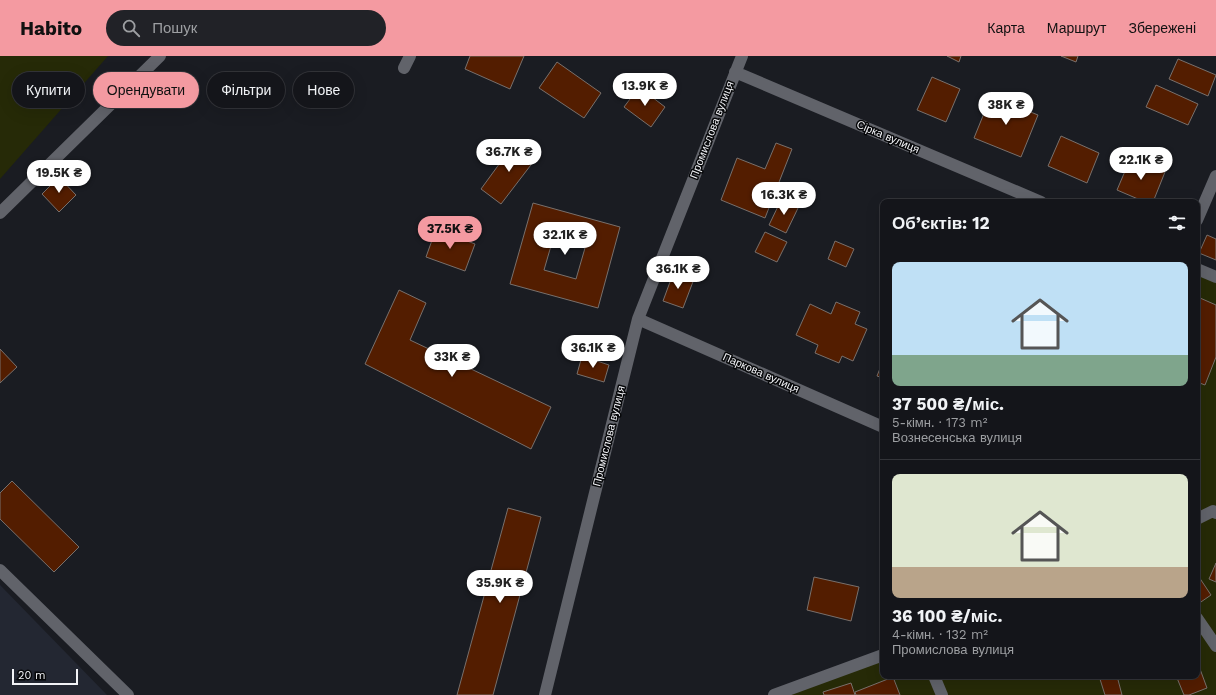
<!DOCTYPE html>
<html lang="uk">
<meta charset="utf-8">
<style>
:root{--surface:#14151a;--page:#212227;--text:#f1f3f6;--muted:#9d9fa2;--line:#333439;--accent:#f49aa1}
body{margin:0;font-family:"Work Sans",sans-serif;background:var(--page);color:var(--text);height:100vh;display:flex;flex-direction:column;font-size:15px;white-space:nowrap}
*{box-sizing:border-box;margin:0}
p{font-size:13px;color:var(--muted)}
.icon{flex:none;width:22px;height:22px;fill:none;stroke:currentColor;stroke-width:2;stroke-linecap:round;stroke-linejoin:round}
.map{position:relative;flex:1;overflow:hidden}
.side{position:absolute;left:880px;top:143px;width:320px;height:480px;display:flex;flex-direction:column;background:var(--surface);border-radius:8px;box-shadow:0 4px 16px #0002,0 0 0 1px var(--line)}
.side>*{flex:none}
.banner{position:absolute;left:12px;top:16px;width:380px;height:36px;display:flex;gap:8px}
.scale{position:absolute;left:12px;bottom:10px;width:66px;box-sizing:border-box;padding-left:4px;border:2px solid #f2f3f7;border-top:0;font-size:11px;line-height:14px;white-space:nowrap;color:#f2f3f7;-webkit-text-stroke:3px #060709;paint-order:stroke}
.price{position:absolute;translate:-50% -34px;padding:0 9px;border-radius:14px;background:#fff;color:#222;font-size:13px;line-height:26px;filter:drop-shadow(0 1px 2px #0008)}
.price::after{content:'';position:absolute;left:50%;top:24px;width:12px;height:9px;margin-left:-6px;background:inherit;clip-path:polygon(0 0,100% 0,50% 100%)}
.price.active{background:var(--accent);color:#111}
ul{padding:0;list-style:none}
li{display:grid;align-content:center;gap:8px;height:212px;padding:0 12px}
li+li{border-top:1px solid var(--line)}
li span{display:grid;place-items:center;height:124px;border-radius:8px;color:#555}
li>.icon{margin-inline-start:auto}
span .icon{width:72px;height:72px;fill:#fffc;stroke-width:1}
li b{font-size:17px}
h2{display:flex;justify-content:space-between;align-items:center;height:48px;padding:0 12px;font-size:17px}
.chip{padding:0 14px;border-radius:18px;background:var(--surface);box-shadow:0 4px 16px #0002,0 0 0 1px var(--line);font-size:14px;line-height:36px}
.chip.active{background:var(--accent);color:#111}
header{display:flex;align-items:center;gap:24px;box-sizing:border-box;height:56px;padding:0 20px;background:var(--accent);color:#111}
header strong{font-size:19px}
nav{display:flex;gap:22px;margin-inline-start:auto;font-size:14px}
.search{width:280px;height:36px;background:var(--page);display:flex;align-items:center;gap:10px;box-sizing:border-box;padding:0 14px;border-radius:22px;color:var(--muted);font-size:15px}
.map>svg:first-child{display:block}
</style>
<header>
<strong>Habito</strong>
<div class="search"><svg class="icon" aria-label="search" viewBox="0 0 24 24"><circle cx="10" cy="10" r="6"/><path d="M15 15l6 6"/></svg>Пошук</div>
<nav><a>Карта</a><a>Маршрут</a><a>Збережені</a></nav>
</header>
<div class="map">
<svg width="1216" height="639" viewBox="0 0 1216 639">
<rect width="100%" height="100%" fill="#1a1c22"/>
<!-- built -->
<path fill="#232732" d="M 0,529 L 107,639 L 0,639 Z"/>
<!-- green -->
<path fill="#262a07" d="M 0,0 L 108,0 L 0,123 Z
M 1197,213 L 1216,221 L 1216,639 L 774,639 L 883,599 L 883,620 L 1197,620 Z"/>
<!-- building -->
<path fill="#531d00" stroke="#78706c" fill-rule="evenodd" d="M 470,0 L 524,0 L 510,33 L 465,13 Z
M 947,0 L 961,0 L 959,6 Z
M 1061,0 L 1078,0 L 1076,6 Z
M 1178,3 L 1216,19 L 1208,40 L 1169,23 Z
M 557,6 L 601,37 L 584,62 L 539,32 Z
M 932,21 L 960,33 L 946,66 L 917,54 Z
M 1156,29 L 1198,48 L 1188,69 L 1146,51 Z
M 639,31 L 665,51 L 651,71 L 624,51 Z
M 991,40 L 1038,59 L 1021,101 L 974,82 Z
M 1061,80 L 1099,97 L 1087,127 L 1048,110 Z
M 516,85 L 537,101 L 501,148 L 481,133 Z
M 776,87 L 792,93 L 765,162 L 721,144 L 737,102 L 765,113 Z
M 1131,101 L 1165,116 L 1153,146 L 1145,146 L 1117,134 Z
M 59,121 L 76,139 L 59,156 L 42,138 Z
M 782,142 L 799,150 L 786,177 L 769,169 Z
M 533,147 L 620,171 L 598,252 L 510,228 ZM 553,183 L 585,192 L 576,223 L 544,214 Z
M 436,173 L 475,188 L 465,215 L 426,201 Z
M 765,176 L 787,186 L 777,206 L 755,196 Z
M 1207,179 L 1216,183 L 1216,204 L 1199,197 Z
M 835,185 L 854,193 L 846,211 L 828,203 Z
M 674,215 L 694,223 L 683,252 L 663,245 Z
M 399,234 L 426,247 L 410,284 L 551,351 L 531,393 L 365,308 Z
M 1200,242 L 1216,249 L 1216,301 L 1205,329 L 1197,326 L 1197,250 Z
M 836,246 L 860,256 L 855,268 L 867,273 L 853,305 L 842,300 L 839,307 L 815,297 L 818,289 L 796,279 L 810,248 L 831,258 Z
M 0,293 L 17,311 L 0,327 Z
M 582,300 L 609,309 L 604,326 L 577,318 Z
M 883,305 L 883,322 L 877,320 Z
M 12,425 L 79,491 L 54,516 L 0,463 L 0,437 Z
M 508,452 L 541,461 L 493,639 L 457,639 Z
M 1216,507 L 1216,526 L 1209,523 Z
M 1197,518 L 1211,539 L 1198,548 L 1197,547 Z
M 814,521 L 859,531 L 851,565 L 807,554 Z
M 1200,613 L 1207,632 L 1189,639 L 1184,639 L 1177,622 L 1182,620 L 1197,620 L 1197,614 Z
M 1099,620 L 1117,620 L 1122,639 L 1105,639 Z
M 893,621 L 900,639 L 856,639 L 855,636 Z
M 851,627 L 855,639 L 824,639 L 823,636 Z"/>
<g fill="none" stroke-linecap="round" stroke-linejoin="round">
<!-- street -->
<path stroke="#61636a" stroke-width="12" d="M 404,12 L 410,0
M 735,16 L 1041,146
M 0,157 L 160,0
M 1197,164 L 1216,120
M 1197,213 L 1216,221
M 638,263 L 883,371
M 1197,463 L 1213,455 L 1216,457
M 0,514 L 128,639
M 1197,562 L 1216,590
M 934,620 L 942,639
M 545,639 L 638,263 L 742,0
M 774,639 L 883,599"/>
</g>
<g text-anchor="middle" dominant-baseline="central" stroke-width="3" stroke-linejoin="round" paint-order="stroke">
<!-- street labels -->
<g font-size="11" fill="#f2f3f7" stroke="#060709">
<text transform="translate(712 74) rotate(-69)">Промислова вулиця</text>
<text transform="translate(888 81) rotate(23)">Сірка вулиця</text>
<text transform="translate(761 317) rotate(24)">Паркова вулиця</text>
<text transform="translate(609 380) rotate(-76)">Промислова вулиця</text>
</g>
</g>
</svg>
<div class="scale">20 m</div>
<b class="price" style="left:645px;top:51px">13.9K ₴</b>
<b class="price" style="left:1006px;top:70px">38K ₴</b>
<b class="price" style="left:509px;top:117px">36.7K ₴</b>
<b class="price" style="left:1141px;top:125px">22.1K ₴</b>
<b class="price" style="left:59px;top:138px">19.5K ₴</b>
<b class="price" style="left:784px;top:160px">16.3K ₴</b>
<b class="price active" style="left:450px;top:194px">37.5K ₴</b>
<b class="price" style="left:565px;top:200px">32.1K ₴</b>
<b class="price" style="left:678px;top:234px">36.1K ₴</b>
<b class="price" style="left:593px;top:313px">36.1K ₴</b>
<b class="price" style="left:452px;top:322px">33K ₴</b>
<b class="price" style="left:500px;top:548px">35.9K ₴</b>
<div class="banner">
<a class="chip">Купити</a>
<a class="chip active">Орендувати</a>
<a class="chip">Фільтри</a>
<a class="chip">Нове</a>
</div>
<section class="side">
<h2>Об’єктів: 12<svg class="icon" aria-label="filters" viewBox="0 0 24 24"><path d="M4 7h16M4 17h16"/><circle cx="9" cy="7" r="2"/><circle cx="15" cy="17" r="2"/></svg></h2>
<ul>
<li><span style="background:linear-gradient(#bfe0f5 75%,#7fa58c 0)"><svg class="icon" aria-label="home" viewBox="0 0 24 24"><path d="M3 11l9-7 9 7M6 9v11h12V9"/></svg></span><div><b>37 500 ₴/міс.</b><p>5-кімн. · 173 m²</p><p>Вознесенська вулиця</p></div></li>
<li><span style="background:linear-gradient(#dfe7d0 75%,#b9a48a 0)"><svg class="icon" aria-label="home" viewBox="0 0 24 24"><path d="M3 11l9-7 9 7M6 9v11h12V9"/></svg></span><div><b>36 100 ₴/міс.</b><p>4-кімн. · 132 m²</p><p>Промислова вулиця</p></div></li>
</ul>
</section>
</div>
